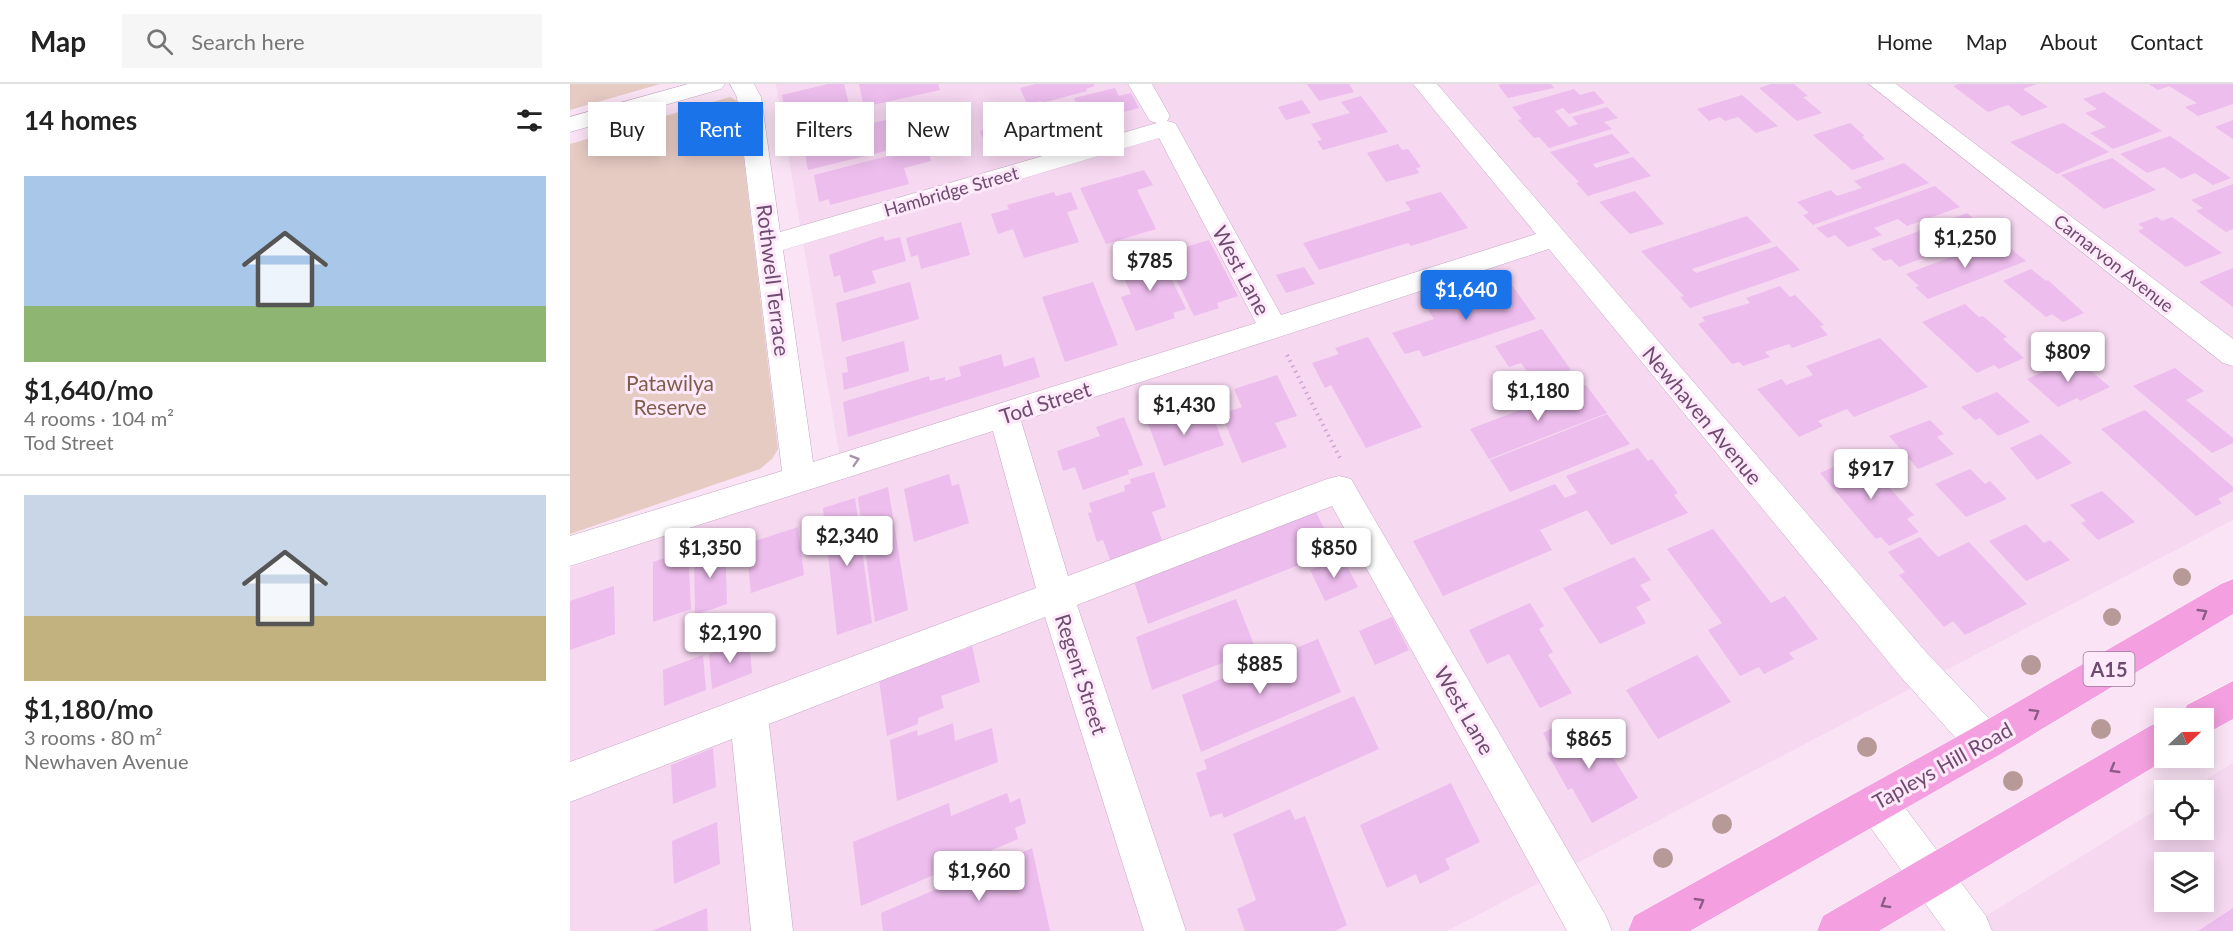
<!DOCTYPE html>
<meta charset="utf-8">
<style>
:root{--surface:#fff;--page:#f6f6f6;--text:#222;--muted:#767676;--line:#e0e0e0;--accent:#1a73e8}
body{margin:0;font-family:Lato,sans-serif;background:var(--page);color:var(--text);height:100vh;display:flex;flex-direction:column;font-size:22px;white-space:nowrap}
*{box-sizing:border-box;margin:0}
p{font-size:20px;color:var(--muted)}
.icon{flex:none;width:33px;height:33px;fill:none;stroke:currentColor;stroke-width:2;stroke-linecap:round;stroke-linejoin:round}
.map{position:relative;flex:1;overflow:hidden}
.sheet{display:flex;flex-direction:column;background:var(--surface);width:570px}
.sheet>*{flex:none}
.hud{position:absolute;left:18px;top:18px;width:570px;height:54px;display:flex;gap:12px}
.needle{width:39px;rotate:68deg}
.tools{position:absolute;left:1584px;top:624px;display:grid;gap:12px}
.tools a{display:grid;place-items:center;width:60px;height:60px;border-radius:0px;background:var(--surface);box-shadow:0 3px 15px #0003;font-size:30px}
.price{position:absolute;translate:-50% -51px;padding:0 14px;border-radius:6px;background:#fff;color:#222;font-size:20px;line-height:39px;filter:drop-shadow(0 2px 3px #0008)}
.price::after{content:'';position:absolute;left:50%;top:36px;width:18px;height:14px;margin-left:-9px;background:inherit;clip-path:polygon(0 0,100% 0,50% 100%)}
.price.active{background:var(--accent);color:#fff}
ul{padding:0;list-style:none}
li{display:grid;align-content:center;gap:12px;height:318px;padding:0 24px}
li+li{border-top:2px solid var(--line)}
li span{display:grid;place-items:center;height:186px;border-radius:0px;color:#555}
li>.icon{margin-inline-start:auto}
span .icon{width:108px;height:108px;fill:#fffc;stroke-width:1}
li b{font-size:26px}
h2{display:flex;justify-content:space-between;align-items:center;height:72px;padding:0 24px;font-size:26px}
.pill{padding:0 21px;border-radius:0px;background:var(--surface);box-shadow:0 3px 15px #0003;font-size:21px;line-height:54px}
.pill.active{background:var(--accent);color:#fff}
header{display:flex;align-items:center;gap:36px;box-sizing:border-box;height:84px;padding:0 30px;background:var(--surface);border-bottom:2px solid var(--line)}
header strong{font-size:28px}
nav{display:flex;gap:33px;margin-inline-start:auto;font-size:21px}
.search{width:420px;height:54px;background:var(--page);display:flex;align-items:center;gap:15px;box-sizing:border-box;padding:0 21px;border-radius:0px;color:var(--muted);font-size:22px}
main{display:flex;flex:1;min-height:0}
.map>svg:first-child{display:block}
</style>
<header>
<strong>Map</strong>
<div class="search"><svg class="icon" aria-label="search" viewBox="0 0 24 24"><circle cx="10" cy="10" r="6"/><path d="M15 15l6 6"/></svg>Search here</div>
<nav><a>Home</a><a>Map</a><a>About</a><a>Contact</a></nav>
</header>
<main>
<section class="sheet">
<h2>14 homes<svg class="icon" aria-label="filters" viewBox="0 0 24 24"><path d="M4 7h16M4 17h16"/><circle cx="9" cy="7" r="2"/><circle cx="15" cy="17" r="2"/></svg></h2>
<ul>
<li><span style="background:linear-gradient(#a9c7e8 70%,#8fb573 0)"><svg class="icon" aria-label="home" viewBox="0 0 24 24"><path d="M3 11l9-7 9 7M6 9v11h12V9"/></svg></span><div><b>$1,640/mo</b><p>4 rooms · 104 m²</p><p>Tod Street</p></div></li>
<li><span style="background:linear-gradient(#c9d6e8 65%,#c2b280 0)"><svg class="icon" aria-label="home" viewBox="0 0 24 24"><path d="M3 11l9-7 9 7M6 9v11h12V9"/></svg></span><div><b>$1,180/mo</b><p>3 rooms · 80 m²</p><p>Newhaven Avenue</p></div></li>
</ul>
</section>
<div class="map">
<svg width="1663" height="847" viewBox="0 0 1663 847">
<rect width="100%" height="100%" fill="#fae3f5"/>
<!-- residential -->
<path fill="#f6d8f1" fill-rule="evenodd" d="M 206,0 L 1663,0 L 1663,436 L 877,847 L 0,847 L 0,484 L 273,391 Z
M 1663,679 L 1663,847 L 1392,847 L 1594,721 L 1594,746 L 1634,746 L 1634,706 L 1619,706 ZM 1594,778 L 1634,778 L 1634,818 L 1594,818 Z"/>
<!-- green -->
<path fill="#e6cbc3" d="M 0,0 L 90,0 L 0,26 Z
M 160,13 L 167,17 L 208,365 L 202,375 L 190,385 L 0,450 L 0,60 Z"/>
<!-- building -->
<path fill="#edbded" d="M 258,0 L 274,0 L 279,20 L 261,25 L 263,35 L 218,46 L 212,11 Z
M 289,0 L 368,0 L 370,6 L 294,23 Z
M 466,0 L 524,0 L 525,2 L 516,5 L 517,7 L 472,19 L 471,17 L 457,20 L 450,4 Z
M 737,0 L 779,0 L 784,8 L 749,17 Z
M 933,0 L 981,0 L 984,4 L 938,14 L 928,1 Z
M 1201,0 L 1224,0 L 1238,12 L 1233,13 L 1252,29 L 1227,37 L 1189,4 Z
M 1389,0 L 1467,0 L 1453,5 L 1478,23 L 1452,32 L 1438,21 L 1418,28 L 1383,2 Z
M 1579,0 L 1663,0 L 1663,20 L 1628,32 L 1615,23 L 1627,19 L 1599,2 L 1588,6 Z
M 545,4 L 549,12 L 561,9 L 569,24 L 515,38 L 504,14 Z
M 1004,5 L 1010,11 L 1024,7 L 1035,19 L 999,30 L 993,24 L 985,27 L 999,43 L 1008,40 L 1002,33 L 1037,23 L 1048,34 L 1034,38 L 1042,45 L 979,64 L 969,53 L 964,54 L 948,36 L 952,35 L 942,23 Z
M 1534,8 L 1592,47 L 1543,65 L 1520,49 L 1536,43 L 1515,29 L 1527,25 L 1513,15 Z
M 1172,11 L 1208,42 L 1186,49 L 1168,33 L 1155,37 L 1150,33 L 1139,37 L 1127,25 Z
M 791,12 L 818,48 L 753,66 L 747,57 L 752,56 L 741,40 L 780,29 L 771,18 Z
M 732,16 L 741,29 L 716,36 L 708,23 Z
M 324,34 L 332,63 L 238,86 L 232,56 Z
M 454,36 L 462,56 L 418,68 L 410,47 Z
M 1663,36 L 1663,55 L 1645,43 Z
M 1280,39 L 1295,52 L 1292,53 L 1315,75 L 1282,86 L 1243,51 Z
M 1493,39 L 1539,68 L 1487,90 L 1440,58 Z
M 1042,50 L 1060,69 L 1023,80 L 1026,84 L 1063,73 L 1081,92 L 1018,112 L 1006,99 L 1009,98 L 980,68 Z
M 1600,52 L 1661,94 L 1643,101 L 1625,89 L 1611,95 L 1594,83 L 1577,89 L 1550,70 Z
M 828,60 L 832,66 L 838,65 L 851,83 L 846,84 L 849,89 L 816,98 L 797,69 Z
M 357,62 L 361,77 L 334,84 L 339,100 L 260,121 L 259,115 L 249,118 L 244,91 Z
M 1542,74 L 1586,106 L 1534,125 L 1491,91 Z
M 1334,79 L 1359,99 L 1243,141 L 1233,131 L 1239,129 L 1227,118 L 1261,106 L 1267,112 L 1292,104 L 1284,97 Z
M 574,86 L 583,101 L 567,106 L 586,145 L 536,160 L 510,104 Z
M 1663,100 L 1663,145 L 1656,148 L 1626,127 L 1633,124 L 1621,116 Z
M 1365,102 L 1390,123 L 1337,142 L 1328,135 L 1304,144 L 1312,151 L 1278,163 L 1265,151 L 1258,154 L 1246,144 Z
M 1065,107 L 1094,140 L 1060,150 L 1029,118 Z
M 484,108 L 486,112 L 501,108 L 508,125 L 497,128 L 509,158 L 454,174 L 443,145 L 428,150 L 421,130 L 439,125 L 437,121 Z
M 871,108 L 898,144 L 841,162 L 838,159 L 749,186 L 733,159 L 841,126 L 835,118 Z
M 1397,129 L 1420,149 L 1329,183 L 1321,175 L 1314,177 L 1301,165 Z
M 1177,132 L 1202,158 L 1122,185 L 1126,189 L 1207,162 L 1230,186 L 1120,224 L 1110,213 L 1114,212 L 1071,167 Z
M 1587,133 L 1592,137 L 1602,133 L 1652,169 L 1616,183 L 1568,147 L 1574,144 L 1568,140 Z
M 391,138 L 400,171 L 351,185 L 348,171 L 341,173 L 336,154 Z
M 313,152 L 315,157 L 330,153 L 336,177 L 302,187 L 306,199 L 274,209 L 270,191 L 264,193 L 259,171 Z
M 1429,155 L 1456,177 L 1358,215 L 1345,203 L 1349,202 L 1336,190 Z
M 639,156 L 668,212 L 647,219 L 649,224 L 624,232 L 607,197 L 613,195 L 599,168 Z
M 589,169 L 616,225 L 603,229 L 605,234 L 566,247 L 551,213 L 561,210 L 548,181 Z
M 734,183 L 745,200 L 716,209 L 706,191 Z
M 1663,184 L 1663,223 L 1629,198 Z
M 1461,185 L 1476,197 L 1478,196 L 1514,229 L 1493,238 L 1482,230 L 1476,233 L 1433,197 Z
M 939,197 L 966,235 L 853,273 L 849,266 L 835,270 L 822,249 L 864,235 L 858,226 Z
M 340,198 L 349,235 L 272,258 L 266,219 Z
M 523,198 L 548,261 L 495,278 L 472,213 Z
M 1210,202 L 1220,213 L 1225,211 L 1254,241 L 1250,242 L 1258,251 L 1222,264 L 1219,260 L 1195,268 L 1200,273 L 1173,282 L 1169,278 L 1162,280 L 1128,240 L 1135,237 L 1132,233 L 1180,219 L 1176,214 Z
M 1395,220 L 1409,233 L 1413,232 L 1437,253 L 1433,255 L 1454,274 L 1429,285 L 1424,281 L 1407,289 L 1352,238 Z
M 972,245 L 1001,286 L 964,297 L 951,279 L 939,283 L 925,262 Z
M 798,253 L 852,343 L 796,364 L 761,301 L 755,304 L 742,279 L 769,270 L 765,264 Z
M 1310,254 L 1358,303 L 1284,333 L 1277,325 L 1248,337 L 1253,342 L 1229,353 L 1187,305 L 1212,295 L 1216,301 L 1243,291 L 1236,282 Z
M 334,257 L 339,287 L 274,306 L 272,289 L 278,288 L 276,273 Z
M 431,270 L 434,283 L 464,273 L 470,293 L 278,353 L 273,318 L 359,292 L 360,297 L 375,293 L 375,297 L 391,292 L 389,283 Z
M 1505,274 L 1540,303 L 1510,317 L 1507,314 L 1488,323 L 1457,295 Z
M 1605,284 L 1634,307 L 1616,316 L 1663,354 L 1663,359 L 1642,369 L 1563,302 Z
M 707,291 L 727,332 L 705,339 L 717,363 L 672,379 L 651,330 L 672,323 L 664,305 Z
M 1016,301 L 1037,329 L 919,375 L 900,345 Z
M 1427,308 L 1460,338 L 1428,352 L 1410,334 L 1405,336 L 1391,323 Z
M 1575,326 L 1663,403 L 1663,407 L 1648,415 L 1652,419 L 1626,432 L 1531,345 Z
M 607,327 L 611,337 L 641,327 L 654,361 L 594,382 L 577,337 Z
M 1037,330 L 1060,360 L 940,408 L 920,376 Z
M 554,333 L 573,381 L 558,386 L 559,390 L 513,406 L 505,383 L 493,387 L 487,367 L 530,352 L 526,343 Z
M 1360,336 L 1374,350 L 1367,353 L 1384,370 L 1348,385 L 1319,352 Z
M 1471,350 L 1502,379 L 1467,396 L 1440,364 Z
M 1068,364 L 1078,377 L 1082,375 L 1108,409 L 1104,411 L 1118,429 L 1041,461 L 1017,426 L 970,446 L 982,466 L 873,512 L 843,457 L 985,400 L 995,414 L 1007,409 L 996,392 Z
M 1290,371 L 1344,431 L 1337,435 L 1349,448 L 1319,462 L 1311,453 L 1306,455 L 1250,389 Z
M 1400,385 L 1415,400 L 1420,397 L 1437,415 L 1396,433 L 1365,400 Z
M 584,388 L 596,423 L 582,428 L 593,459 L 541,478 L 533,456 L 527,458 L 518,429 L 522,428 L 519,419 L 555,407 L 554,402 L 561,399 L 560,395 Z
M 379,390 L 382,402 L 389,400 L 399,439 L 344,458 L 334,405 Z
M 318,403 L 338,526 L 305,538 L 288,413 Z
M 1532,407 L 1565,438 L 1528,456 L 1511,439 L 1516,437 L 1500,421 Z
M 285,414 L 302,539 L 267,551 L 253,424 Z
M 746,428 L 765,467 L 578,540 L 564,497 Z
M 1456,440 L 1474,459 L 1480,456 L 1500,476 L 1456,497 L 1419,457 Z
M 228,443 L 234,491 L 181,509 L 176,460 Z
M 1143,445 L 1201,519 L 1215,512 L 1248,555 L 1219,569 L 1224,575 L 1194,590 L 1189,583 L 1170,592 L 1138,546 L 1152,539 L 1097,465 Z
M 1350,453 L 1368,473 L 1399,458 L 1457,520 L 1395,551 L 1383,537 L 1374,543 L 1329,491 L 1335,488 L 1318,468 Z
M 155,459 L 157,520 L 125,531 L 124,469 Z
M 118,466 L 121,525 L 83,538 L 83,478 Z
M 772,473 L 788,503 L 755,517 L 740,486 Z
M 1064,473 L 1081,496 L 1070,501 L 1081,516 L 1066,523 L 1076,539 L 1030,560 L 993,504 Z
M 44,502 L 45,550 L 0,566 L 0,517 Z
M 666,515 L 686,566 L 582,606 L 566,553 Z
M 960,519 L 974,542 L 969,545 L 983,568 L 978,571 L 1002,609 L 970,624 L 939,570 L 917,580 L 899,546 Z
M 822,533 L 839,566 L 805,581 L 789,547 Z
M 748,555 L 771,608 L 631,668 L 612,611 Z
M 179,556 L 182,589 L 142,605 L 139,570 Z
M 390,560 L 391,567 L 402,562 L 410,598 L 371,612 L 374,624 L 348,634 L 348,640 L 317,652 L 308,589 Z
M 133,571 L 136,606 L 94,622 L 93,586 Z
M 1127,571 L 1161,618 L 1088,655 L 1056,606 Z
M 784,612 L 809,665 L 654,734 L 652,729 L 640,733 L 626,689 L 637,685 L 634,676 Z
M 1001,635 L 1012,653 L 1026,646 L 1068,714 L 1022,739 L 1002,704 L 998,706 L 977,669 L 982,667 L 973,649 Z
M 383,639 L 385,657 L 422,644 L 428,678 L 327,717 L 320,656 L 347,646 L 348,652 Z
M 143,664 L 146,703 L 103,720 L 101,681 Z
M 881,699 L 910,758 L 875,775 L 880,785 L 850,800 L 846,790 L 817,804 L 790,741 Z
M 437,709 L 440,719 L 450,714 L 456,739 L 445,744 L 448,755 L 291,822 L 283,758 L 379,719 L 381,732 Z
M 720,725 L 725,736 L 735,732 L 777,841 L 765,847 L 675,847 L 667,825 L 686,816 L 663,750 Z
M 147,738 L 150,780 L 104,800 L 102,757 Z
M 462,764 L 480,847 L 313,847 L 311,829 Z
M 137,824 L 138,847 L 82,847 Z
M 1663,824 L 1663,847 L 1628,847 Z"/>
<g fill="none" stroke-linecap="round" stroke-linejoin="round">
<!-- minor casing -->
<g stroke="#c5a6c3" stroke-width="1">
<path id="minor" d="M 118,0 L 155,0 L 151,5 L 0,48 L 0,33 Z
M 160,0 L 184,0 L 191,13 L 210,148 L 587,39 L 580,37 L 558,0 L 582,0 L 600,32 L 597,37 L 605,39 L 608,44 L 711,231 L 966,150 L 843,0 L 867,0 L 1356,568 L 1429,645 L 1434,658 L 1429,671 L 1415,677 L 1401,671 L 1330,592 L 979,165 L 451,337 L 498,492 L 757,395 L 769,392 L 781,395 L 1036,832 L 1042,847 L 997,847 L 762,422 L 507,521 L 616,847 L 574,847 L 475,533 L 199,640 L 223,847 L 181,847 L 162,655 L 0,718 L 0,678 L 466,504 L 423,347 L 0,482 L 0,452 L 212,387 L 167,13 ZM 589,54 L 686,239 L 243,378 L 213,166 Z
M 1299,0 L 1326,0 L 1663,255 L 1663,282 L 1653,279 Z
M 1307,699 L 1321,705 L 1416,832 L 1422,847 L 1375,847 L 1293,733 L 1287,719 L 1293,705 Z"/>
</g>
<!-- major casing -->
<g stroke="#fff" stroke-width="1">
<path id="major" d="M 1663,495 L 1663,530 L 1429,671 L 1120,847 L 1058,847 L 1064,832 L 1401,645 L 1651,500 Z
M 1663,597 L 1663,635 L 1634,651 L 1634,634 L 1611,634 L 1617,621 Z
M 1594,636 L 1594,674 L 1599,674 L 1309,847 L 1247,847 L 1253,832 L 1580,642 Z"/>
</g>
<!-- path -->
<path stroke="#d2a1d2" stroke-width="4" stroke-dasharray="1.5 4.5" stroke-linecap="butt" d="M 717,271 L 770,374"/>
<!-- minor -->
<use href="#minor" fill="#fff" fill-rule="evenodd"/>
<!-- major -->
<use href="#major" fill="#f4a0e0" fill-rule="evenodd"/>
</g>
<!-- trees -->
<g fill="#b79997">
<circle cx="1612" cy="493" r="9"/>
<circle cx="1542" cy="533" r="9"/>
<circle cx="1461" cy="581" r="10"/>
<circle cx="1531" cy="645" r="10"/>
<circle cx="1297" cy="663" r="10"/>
<circle cx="1443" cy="697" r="10"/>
<circle cx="1152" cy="740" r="10"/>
<circle cx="1093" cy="774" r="10"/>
</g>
<!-- one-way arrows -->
<defs><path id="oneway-chevron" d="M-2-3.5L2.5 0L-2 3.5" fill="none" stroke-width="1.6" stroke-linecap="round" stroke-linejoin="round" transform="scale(1.5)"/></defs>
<use stroke="#a993a9" href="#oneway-chevron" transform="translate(285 376) rotate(-17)"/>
<g stroke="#8a5c86">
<use href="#oneway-chevron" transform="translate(1633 529) rotate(-31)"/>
<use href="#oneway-chevron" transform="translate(1465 629) rotate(-31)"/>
<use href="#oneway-chevron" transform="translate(1544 685) rotate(150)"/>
<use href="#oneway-chevron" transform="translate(1130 818) rotate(-30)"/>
<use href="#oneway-chevron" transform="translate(1315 820) rotate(149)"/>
</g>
<g text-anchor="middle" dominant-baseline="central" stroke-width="6" stroke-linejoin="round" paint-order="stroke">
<!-- far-street labels -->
<g font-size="18" fill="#6f4b70" stroke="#fde9f9">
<text transform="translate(381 107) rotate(-16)">Hambridge Street</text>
<text transform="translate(1544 179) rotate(38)">Carnarvon Avenue</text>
</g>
<!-- shield labels -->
<rect fill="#fde9f9" stroke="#9a7a99" stroke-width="1.5" x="1513.5" y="568" width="51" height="34" rx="4.5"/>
<g font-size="20" font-weight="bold" fill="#6f4b70">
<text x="1539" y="585">A15</text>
</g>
<!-- street labels -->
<g font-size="21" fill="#6f4b70" stroke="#fde9f9">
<text transform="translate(672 186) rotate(62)">West Lane</text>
<text transform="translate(204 196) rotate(83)">Rothwell Terrace</text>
<text transform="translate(475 318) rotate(-18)">Tod Street</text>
<text transform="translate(1133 331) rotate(50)">Newhaven Avenue</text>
<text transform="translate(512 590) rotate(72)">Regent Street</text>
<text transform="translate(895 626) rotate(60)">West Lane</text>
<text transform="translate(1372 681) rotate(-29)">Tapleys Hill Road</text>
</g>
<!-- park labels -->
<g font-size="21" fill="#805c4a" stroke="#fde9f9">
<text x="100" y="298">Patawilya<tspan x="100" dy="24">Reserve</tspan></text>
</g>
</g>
</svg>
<div class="tools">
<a><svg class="needle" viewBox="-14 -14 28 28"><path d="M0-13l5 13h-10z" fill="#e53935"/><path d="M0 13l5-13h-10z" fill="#767676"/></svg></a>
<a><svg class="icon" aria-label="locate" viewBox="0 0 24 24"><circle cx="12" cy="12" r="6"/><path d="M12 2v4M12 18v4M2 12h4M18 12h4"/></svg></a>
<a><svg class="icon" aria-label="layers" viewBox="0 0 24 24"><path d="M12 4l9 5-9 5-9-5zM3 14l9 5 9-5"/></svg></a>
</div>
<b class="price" style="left:1395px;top:185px">$1,250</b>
<b class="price" style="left:580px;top:208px">$785</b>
<b class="price active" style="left:896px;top:237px">$1,640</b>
<b class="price" style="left:1498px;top:299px">$809</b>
<b class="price" style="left:968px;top:338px">$1,180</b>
<b class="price" style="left:614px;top:352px">$1,430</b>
<b class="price" style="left:1301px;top:416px">$917</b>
<b class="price" style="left:277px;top:483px">$2,340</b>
<b class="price" style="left:140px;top:495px">$1,350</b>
<b class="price" style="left:764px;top:495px">$850</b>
<b class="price" style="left:160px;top:580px">$2,190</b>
<b class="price" style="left:690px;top:611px">$885</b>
<b class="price" style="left:1019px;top:686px">$865</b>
<b class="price" style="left:409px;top:818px">$1,960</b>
<div class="hud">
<a class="pill">Buy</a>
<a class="pill active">Rent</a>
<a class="pill">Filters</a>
<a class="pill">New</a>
<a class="pill">Apartment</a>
</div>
</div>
</main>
